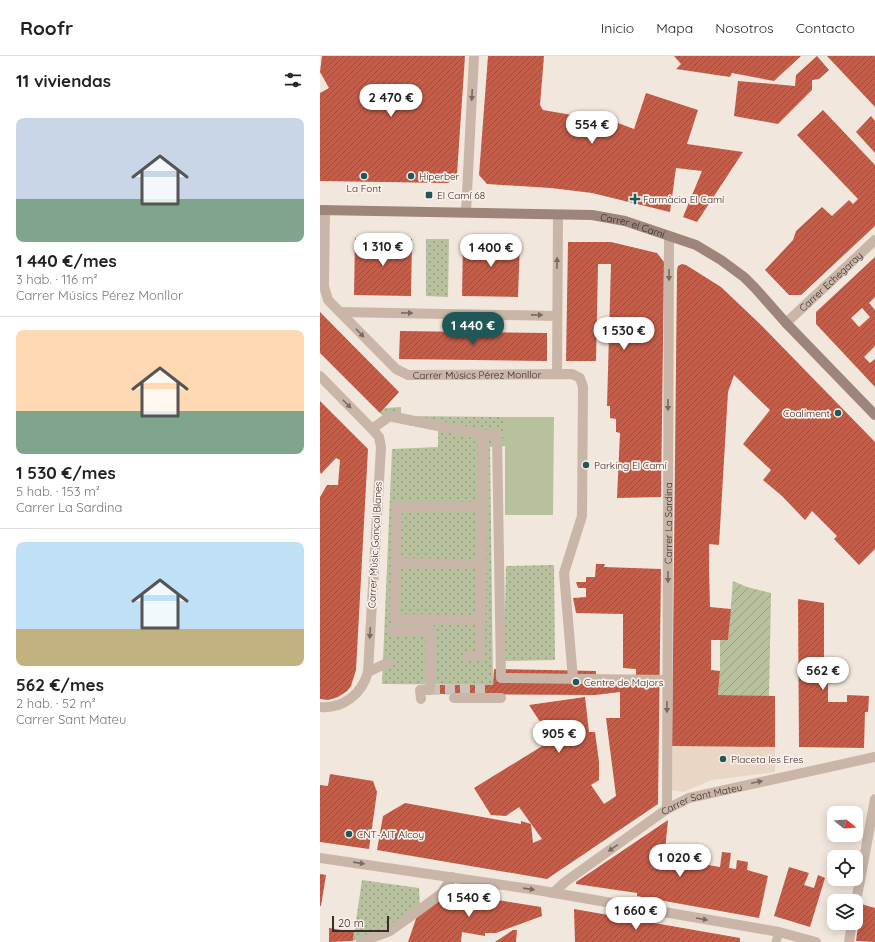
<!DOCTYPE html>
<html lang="es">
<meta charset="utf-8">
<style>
:root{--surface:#fff;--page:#f6f6f6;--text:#222;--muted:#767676;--line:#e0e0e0;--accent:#1f5857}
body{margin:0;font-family:Quicksand,sans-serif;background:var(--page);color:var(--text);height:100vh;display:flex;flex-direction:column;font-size:15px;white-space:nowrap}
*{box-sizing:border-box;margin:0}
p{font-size:13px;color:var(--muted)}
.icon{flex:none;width:22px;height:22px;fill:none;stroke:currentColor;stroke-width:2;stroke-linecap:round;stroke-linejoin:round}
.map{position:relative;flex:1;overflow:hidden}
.details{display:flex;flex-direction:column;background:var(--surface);width:320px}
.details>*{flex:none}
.needle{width:26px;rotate:107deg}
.fabs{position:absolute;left:507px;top:750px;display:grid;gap:8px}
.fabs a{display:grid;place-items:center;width:36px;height:36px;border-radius:8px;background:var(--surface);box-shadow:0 2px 10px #0003;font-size:20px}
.scale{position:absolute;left:12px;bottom:10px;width:57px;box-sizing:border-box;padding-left:4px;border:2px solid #372c29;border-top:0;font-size:11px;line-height:14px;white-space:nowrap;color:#372c29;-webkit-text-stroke:3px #f9f1ea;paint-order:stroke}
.price{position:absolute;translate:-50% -34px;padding:0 9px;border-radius:14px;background:#fff;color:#222;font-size:13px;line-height:26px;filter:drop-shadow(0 1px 2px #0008)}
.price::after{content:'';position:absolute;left:50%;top:24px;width:12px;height:9px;margin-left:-6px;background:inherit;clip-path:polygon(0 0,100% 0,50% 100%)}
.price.on{background:var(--accent);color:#fff}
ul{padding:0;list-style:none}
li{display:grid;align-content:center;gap:8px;height:212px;padding:0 16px}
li+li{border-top:1px solid var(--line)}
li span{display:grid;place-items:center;height:124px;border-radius:8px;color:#555}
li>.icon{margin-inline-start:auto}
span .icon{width:72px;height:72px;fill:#fffc;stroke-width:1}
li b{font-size:17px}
h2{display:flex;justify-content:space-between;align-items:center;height:48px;padding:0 16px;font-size:17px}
header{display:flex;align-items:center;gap:24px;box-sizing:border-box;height:56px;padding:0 20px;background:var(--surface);border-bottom:1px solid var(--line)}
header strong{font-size:19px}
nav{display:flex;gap:22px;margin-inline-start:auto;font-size:14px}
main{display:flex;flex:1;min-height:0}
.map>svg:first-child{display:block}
</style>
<header>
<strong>Roofr</strong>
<nav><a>Inicio</a><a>Mapa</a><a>Nosotros</a><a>Contacto</a></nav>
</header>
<main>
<section class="details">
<h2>11 viviendas<svg class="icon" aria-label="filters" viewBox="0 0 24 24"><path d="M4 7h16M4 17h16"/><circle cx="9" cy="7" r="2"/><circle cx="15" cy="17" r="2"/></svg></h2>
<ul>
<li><span style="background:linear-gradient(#c9d6e8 65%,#7fa58c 0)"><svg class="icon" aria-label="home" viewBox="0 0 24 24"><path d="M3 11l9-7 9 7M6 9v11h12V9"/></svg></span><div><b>1 440 €/mes</b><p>3 hab. · 116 m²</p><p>Carrer Músics Pérez Monllor</p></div></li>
<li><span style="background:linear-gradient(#ffd9b3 65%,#7fa58c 0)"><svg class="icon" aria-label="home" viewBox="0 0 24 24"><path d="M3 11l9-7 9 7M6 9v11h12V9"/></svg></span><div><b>1 530 €/mes</b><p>5 hab. · 153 m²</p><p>Carrer La Sardina</p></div></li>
<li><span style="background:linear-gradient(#bfe0f5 70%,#c2b280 0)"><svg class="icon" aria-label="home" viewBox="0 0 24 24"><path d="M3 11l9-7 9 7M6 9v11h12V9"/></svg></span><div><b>562 €/mes</b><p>2 hab. · 52 m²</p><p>Carrer Sant Mateu</p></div></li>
</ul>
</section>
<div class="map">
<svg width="555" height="886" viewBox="0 0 555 886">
<defs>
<pattern id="park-dots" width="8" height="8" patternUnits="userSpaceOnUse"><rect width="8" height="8" fill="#b7c19d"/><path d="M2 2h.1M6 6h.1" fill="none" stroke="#969d80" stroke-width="1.8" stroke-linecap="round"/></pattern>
<pattern id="garden-furrows" width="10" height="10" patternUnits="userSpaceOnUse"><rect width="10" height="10" fill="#b7c19d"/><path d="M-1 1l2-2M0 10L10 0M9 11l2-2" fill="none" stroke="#969d80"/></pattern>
<pattern id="building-hatch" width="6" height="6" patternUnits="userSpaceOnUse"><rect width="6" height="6" fill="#c35e4a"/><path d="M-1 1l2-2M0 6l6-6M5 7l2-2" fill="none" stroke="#9f4e3e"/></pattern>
</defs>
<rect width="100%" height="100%" fill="#f2e7dd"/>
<!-- park -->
<path fill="url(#park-dots)" d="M 106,183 L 129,183 L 128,241 L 106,240 Z
M 81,351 L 81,360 L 185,361 L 185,390 L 170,391 L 173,629 L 62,628 L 72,393 L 118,391 L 118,375 L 72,366 L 60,357 L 65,352 Z
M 234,509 L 235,604 L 184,605 L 186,510 Z
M 42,824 L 99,832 L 100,850 L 67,874 L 33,885 Z"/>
<!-- garden -->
<path fill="url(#garden-furrows)" d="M 413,525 L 427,531 L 451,537 L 449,640 L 398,639 L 400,615 L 400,584 L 408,584 Z"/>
<!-- pitch -->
<path fill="#b7c19d" d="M 185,361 L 234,361 L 233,459 L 185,459 Z"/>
<!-- plaza -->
<path fill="#e9d6c5" d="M 352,690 L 455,691 L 455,716 L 392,724 L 363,736 L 352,734 Z"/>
<!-- building -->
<path fill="url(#building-hatch)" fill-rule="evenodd" d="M 2,0 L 145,0 L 137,118 L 128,127 L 0,125 L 0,37 L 9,32 L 0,16 Z
M 168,0 L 224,0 L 220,49 L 223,54 L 298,67 L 314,73 L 326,37 L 378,54 L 367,88 L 423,96 L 377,166 L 363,161 L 382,115 L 356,112 L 350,156 L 272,137 L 231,132 L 167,128 L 159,119 Z
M 354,0 L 481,0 L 454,25 L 412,17 L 410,21 L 356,13 L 361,8 Z
M 497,0 L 509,14 L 499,23 L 492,24 L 492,34 L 458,68 L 414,60 L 418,25 L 475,30 L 476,19 Z
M 507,0 L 555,0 L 555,51 Z
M 503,54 L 555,109 L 555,170 L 481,239 L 469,239 L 445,214 L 473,184 L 476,175 L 502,151 L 512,160 L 529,144 L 533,148 L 538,143 L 477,79 Z
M 551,60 L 555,65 L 555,97 L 536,76 Z
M 35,182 L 92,183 L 91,240 L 34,239 Z
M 143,184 L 200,185 L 198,241 L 142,240 Z
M 248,186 L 291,186 L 337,197 L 344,206 L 341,441 L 297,442 L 300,377 L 296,376 L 296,363 L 290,362 L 290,350 L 287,350 L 291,208 L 278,208 L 276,305 L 246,305 Z
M 555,201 L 555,241 L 549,247 L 555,254 L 555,290 L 544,301 L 550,307 L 555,303 L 555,331 L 496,268 L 496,256 ZM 542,252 L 550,261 L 539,271 L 531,262 Z
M 362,208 L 366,209 L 401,231 L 440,268 L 555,386 L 555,493 L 539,509 L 514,483 L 517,480 L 492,455 L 485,464 L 462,440 L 443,424 L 451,414 L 423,388 L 450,354 L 414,319 L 408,336 L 399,489 L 389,488 L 389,513 L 390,551 L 411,553 L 408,584 L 391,584 L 391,614 L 400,615 L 398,639 L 455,640 L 455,691 L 352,690 L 357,214 L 358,210 Z
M 0,256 L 79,336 L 60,357 L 0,297 Z
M 80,275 L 227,277 L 227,305 L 79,303 Z
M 0,345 L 48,393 L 36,614 L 31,630 L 27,635 L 18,641 L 8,644 L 0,643 L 0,441 L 7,429 L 18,429 L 20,404 L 16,402 L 1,418 L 0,416 Z
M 276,508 L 285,508 L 284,511 L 341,513 L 338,748 L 227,823 L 57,794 L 63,760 L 85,747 L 201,768 L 201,765 L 211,768 L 213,787 L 222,783 L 199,751 L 186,760 L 171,759 L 154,732 L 232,684 L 209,649 L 265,641 L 269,676 L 275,676 L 279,706 L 279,724 L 271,729 L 284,748 L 296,740 L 286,662 L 300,662 L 300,636 L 275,639 L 118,638 L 118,629 L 173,629 L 174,613 L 276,615 L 276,624 L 316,624 L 316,613 L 303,612 L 303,558 L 256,557 L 253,542 L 266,541 L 266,532 L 258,532 L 256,526 L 266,526 L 266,521 L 275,521 Z
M 478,543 L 504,547 L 504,615 L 506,616 L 508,621 L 508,646 L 527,646 L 527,639 L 549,640 L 548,656 L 545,656 L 544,692 L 479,691 Z
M 10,718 L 53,725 L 57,736 L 49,793 L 0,786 L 0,729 L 8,730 Z
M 348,764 L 345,795 L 365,799 L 364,805 L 400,811 L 402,796 L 411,797 L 409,812 L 416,813 L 417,804 L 428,806 L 427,814 L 448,820 L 439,862 L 317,840 L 317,837 L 256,828 L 256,826 Z
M 469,811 L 489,817 L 484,829 L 494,832 L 498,819 L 505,822 L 490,871 L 454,860 Z
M 0,818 L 6,819 L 1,850 L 0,850 Z
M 128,836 L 221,851 L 222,860 L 176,877 L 165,877 L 165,880 L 142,876 L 141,886 L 88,886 L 97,860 Z
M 541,848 L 555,852 L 555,886 L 536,885 Z
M 254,853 L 420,882 L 420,886 L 255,886 Z
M 9,872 L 34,876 L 33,885 L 9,886 Z
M 193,874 L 197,874 L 196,886 L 175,886 Z"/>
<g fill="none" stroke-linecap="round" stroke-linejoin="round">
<!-- street-tunnel -->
<path stroke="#cdc2b9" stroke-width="10" stroke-dasharray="10 5" stroke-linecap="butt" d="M 110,634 L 170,633"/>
<!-- lane -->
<path stroke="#cab6a9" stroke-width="9" d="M 456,886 L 459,876"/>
<!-- street -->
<g stroke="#cab6a9" stroke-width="10">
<path id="s1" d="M 5,154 L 4,230 L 8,244 L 76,313 L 88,319 L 252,318 L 260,322 L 263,331 L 262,460 L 244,517 L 253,623"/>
<path d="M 146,156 L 154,0"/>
<path d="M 20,256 L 237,260"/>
<path id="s2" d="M 466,267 L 555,184"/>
<path d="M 237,317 L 238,159"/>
<path d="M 0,320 L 52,373 L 59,381 L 61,391 L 48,616 C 42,638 23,653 0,651"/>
<path d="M 52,373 L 70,360 L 163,379 L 177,378 L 181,622 L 348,624"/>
<path d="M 76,507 L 162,508"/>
<path d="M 161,564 L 75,563 L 77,450 L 162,451"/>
<path d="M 72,574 L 111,574 L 110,634 L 100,634 L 101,643"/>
<path d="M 148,600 L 160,600 L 163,379"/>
<path d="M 48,616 L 69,606"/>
<path d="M 134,642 L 181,642"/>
<path id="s3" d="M 347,753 L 349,180"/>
<path d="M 0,802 L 217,834 L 459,876 L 496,886"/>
<path id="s4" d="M 233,837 L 245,826 L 347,753 L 369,742 L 555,701"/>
<path d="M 536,846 L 555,743"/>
<path d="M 41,886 L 70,875 L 94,858 L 122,837 L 132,821"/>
<path d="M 529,886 L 532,867"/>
</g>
<!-- secondary -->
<path stroke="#9d857b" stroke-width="10" id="s5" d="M 0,154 L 272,159 L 305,165 L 376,189 L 401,204 L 424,221 L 435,232 L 466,267 L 555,359"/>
</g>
<!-- one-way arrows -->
<defs><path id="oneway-solid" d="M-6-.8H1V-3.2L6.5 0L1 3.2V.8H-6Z"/></defs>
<g fill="#796a63">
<use href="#oneway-solid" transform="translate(152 39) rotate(93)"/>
<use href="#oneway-solid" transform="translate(237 207) rotate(-89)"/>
<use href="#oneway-solid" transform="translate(349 219) rotate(90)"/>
<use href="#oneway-solid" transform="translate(87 257) rotate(1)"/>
<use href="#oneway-solid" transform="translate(217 259) rotate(1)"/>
<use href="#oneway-solid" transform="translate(40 277) rotate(46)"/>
<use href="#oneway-solid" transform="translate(27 348) rotate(45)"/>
<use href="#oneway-solid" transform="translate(348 349) rotate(90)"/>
<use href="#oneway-solid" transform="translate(348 521) rotate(90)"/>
<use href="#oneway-solid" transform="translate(50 577) rotate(93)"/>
<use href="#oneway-solid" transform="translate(347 651) rotate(90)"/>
<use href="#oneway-solid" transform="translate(437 726) rotate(-12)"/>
<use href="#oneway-solid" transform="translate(293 792) rotate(145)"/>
<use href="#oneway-solid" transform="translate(39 807) rotate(8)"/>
<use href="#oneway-solid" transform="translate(209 833) rotate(8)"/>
<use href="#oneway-solid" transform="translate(382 863) rotate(10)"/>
</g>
<!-- markers -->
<g fill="#1f5857" stroke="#f9f1ea" stroke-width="1.5">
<circle cx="44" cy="120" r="4"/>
<circle cx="91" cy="120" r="4"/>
<rect x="105" y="135" width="8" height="8" rx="2"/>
<path d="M313 137h4v4h4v4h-4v4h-4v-4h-4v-4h4z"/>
<circle cx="518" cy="357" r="4"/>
<circle cx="266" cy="409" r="4"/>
<circle cx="256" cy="626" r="4"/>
<circle cx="403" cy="703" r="4"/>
<circle cx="29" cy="778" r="4"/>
</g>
<g text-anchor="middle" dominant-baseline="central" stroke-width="3.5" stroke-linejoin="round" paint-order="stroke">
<!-- poi labels -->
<g font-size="10" fill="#372c29" stroke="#f9f1ea" text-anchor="start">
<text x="99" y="120">Hiperber</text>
<text x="44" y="132" text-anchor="middle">La Font</text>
<text x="117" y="139">El Camí 68</text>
<text x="323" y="143">Farmàcia El Camí</text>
<text x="510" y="357" text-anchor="end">Coaliment</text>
<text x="274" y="409">Parking El Camí</text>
<text x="264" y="626">Centre de Majors</text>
<text x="411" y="703">Placeta les Eres</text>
<text x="37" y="778">CNT-AIT Alcoy</text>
</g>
<!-- street labels -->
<g font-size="10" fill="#372c29" stroke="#f9f1ea">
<text stroke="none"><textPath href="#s5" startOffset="314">Carrer el Camí</textPath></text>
<text stroke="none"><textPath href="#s2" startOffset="61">Carrer Echegaray</textPath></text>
<text stroke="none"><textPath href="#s1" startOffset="270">Carrer Músics Pérez Monllor</textPath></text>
<text stroke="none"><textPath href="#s3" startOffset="286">Carrer La Sardina</textPath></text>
<text transform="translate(55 489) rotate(-87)">Carrer Músic Gonçal Blanes</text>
<text stroke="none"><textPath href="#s4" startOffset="178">Carrer Sant Mateu</textPath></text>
</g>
</g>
</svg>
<div class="fabs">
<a><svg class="needle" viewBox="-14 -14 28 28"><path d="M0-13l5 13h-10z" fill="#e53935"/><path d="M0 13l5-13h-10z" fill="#767676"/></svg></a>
<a><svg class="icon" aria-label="locate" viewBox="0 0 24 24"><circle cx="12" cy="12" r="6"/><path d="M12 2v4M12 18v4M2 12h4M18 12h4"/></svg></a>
<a><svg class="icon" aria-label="layers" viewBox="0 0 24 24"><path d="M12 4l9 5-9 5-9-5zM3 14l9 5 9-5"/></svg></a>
</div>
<div class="scale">20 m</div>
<b class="price" style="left:71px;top:62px">2 470 €</b>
<b class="price" style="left:272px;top:89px">554 €</b>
<b class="price" style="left:63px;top:211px">1 310 €</b>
<b class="price" style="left:171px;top:212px">1 400 €</b>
<b class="price on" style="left:153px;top:290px">1 440 €</b>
<b class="price" style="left:304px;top:295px">1 530 €</b>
<b class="price" style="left:503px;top:635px">562 €</b>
<b class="price" style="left:239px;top:698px">905 €</b>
<b class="price" style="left:360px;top:822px">1 020 €</b>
<b class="price" style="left:149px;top:862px">1 540 €</b>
<b class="price" style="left:316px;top:875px">1 660 €</b>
</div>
</main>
